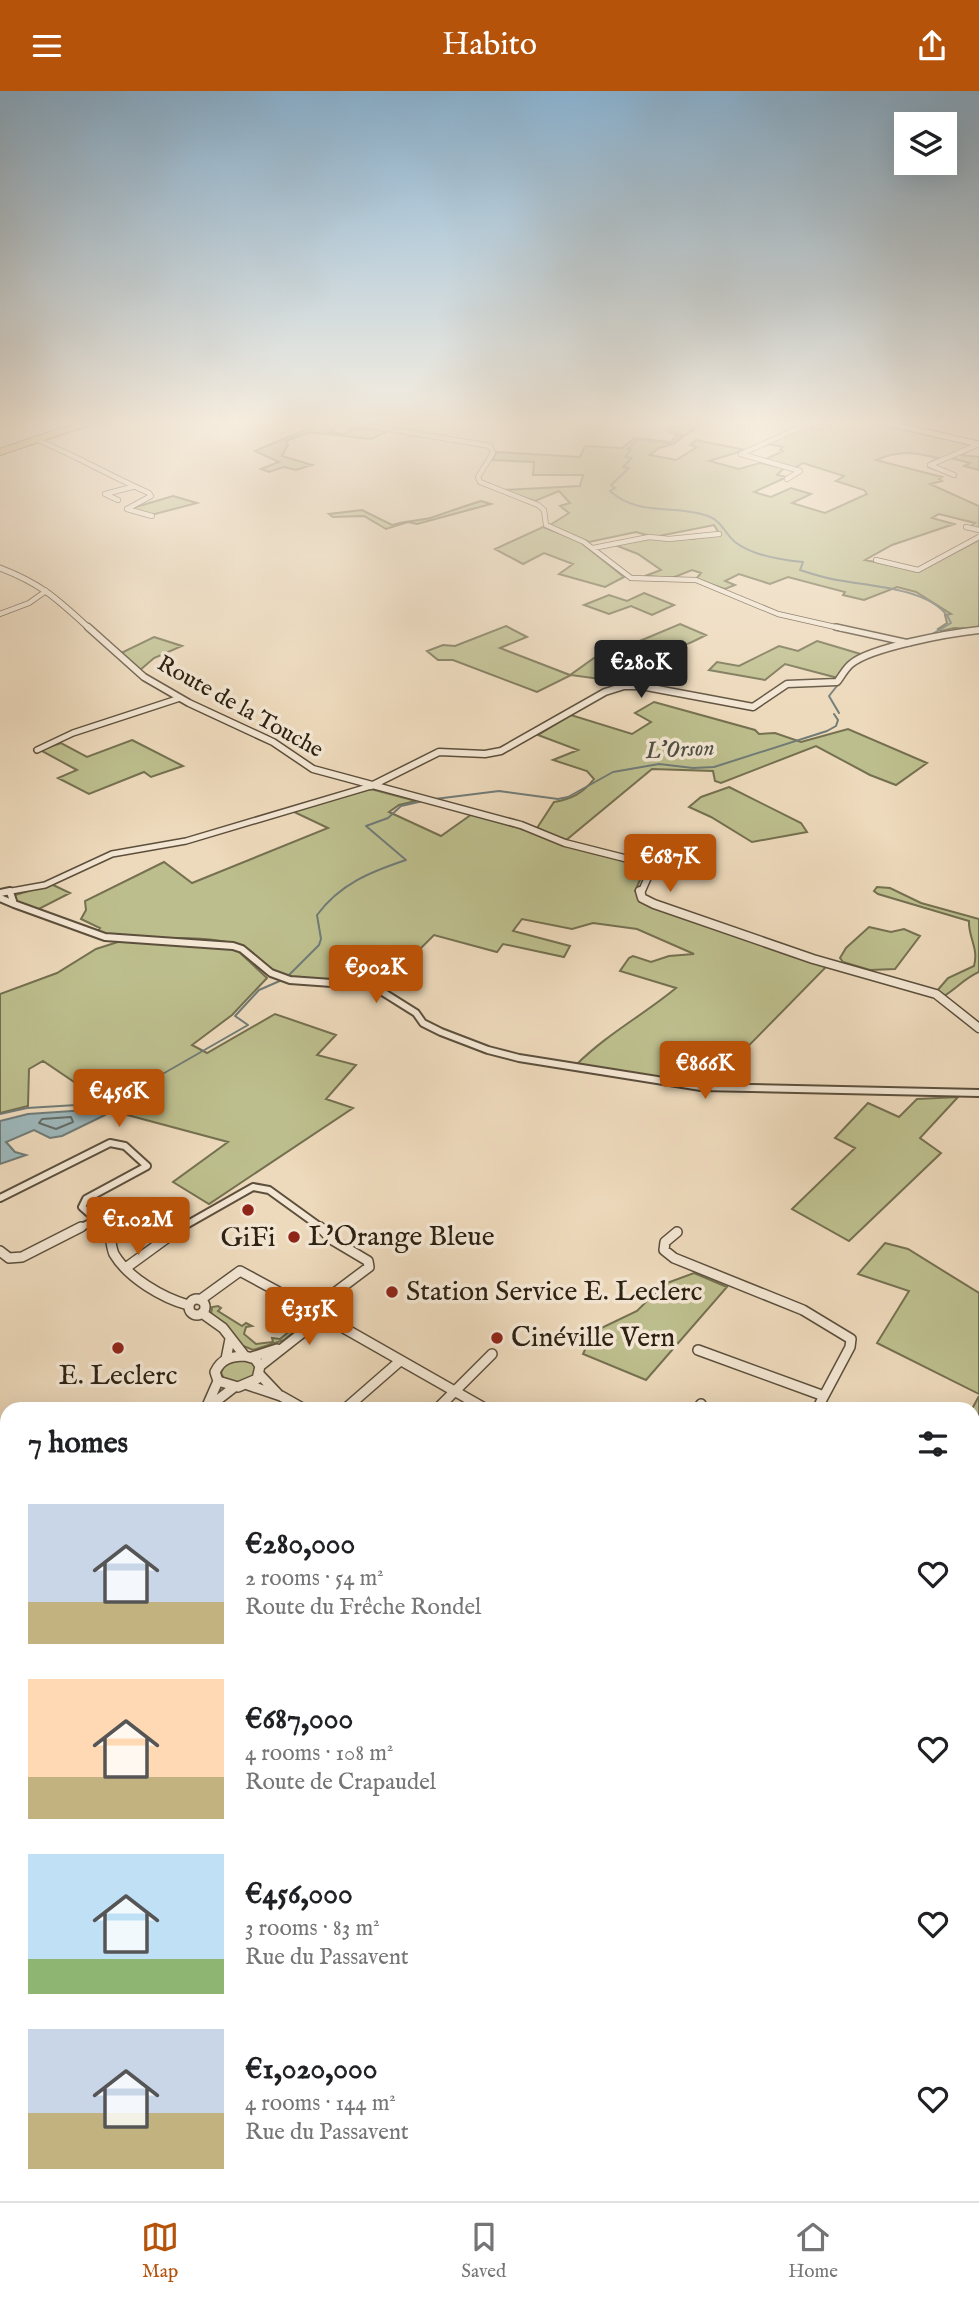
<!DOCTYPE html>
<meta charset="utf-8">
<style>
:root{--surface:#fff;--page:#f6f6f6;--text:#202124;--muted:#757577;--line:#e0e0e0;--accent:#b45309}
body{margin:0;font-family:"IM FELL English",serif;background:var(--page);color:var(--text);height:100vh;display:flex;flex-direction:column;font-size:26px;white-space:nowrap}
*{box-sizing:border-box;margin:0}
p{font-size:23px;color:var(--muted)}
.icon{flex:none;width:38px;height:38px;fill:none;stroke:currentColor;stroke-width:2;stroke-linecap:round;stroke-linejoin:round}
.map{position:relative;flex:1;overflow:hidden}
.side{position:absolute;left:0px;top:1311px;width:980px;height:800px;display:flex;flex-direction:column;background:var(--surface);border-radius:21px 21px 0 0;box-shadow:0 7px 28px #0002}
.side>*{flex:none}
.fabs{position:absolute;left:894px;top:21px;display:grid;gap:14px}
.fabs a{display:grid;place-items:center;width:63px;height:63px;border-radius:0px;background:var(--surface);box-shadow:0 7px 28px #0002;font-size:35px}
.price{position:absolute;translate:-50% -60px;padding:0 16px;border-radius:7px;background:var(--accent);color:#fff;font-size:23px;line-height:46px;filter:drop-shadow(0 2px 4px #0008)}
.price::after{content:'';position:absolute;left:50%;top:42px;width:21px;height:16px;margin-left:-10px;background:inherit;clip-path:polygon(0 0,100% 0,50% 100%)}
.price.selected{background:#222;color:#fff}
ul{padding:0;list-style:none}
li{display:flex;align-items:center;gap:21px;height:175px;padding:0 28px}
li span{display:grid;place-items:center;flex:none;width:196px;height:140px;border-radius:0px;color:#555}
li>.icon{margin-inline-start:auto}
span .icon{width:84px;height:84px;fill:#fffc;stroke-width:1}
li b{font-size:30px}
h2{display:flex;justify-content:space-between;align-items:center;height:84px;padding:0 28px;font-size:30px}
header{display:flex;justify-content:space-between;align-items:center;height:91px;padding:0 28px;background:var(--accent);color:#fff;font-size:32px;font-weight:600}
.tabs{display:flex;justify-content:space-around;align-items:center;height:98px;border-top:2px solid var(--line);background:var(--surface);font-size:19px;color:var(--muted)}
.tabs a{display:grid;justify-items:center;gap:4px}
.tabs .selected{color:var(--accent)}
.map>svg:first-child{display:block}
</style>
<header><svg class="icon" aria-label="menu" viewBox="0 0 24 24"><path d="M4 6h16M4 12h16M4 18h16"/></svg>Habito<svg class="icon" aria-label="share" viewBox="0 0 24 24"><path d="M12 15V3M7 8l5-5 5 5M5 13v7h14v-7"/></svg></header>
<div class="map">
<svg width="979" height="2110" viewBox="0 0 979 2110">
<rect width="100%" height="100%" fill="#edd9bb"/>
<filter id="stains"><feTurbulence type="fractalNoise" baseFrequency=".00286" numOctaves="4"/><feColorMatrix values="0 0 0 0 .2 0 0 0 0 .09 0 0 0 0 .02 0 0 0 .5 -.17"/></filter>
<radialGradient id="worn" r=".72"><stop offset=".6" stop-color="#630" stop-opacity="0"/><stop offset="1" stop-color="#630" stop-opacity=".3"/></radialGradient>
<!-- green -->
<path fill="#bdbe8d" stroke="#747050" stroke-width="2" d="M 313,329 L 344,332 L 330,341 L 345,343 L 358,335 L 388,340 L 371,348 L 310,341 L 286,350 L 288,354 L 282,365 L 312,374 L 296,379 L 284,376 L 269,381 L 261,378 L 279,371 L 255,360 L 310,337 L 315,333 Z
M 664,329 L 687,329 L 698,335 L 673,353 L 659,357 L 650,364 L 676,369 L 697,356 L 690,354 L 696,349 L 745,359 L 709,370 L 739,378 L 760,372 L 784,377 L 777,384 L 787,386 L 754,401 L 771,406 L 791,397 L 811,403 L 792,412 L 825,422 L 867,403 L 864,399 L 836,390 L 844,385 L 803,372 L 795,377 L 764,369 L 783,360 L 780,359 L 783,356 L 767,353 L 803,334 L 822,339 L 834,332 L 827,329 L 865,329 L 978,355 L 961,364 L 979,366 L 979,379 L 964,375 L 970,372 L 951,367 L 933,374 L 950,384 L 928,376 L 928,373 L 937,367 C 913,361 900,359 876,369 L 942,386 L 939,388 L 942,390 L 930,393 L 979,415 L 979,438 L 969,436 L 975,432 L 939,423 L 932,427 L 954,433 L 892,454 L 865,469 L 919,480 L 979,449 L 979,538 L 954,537 L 941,540 L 938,538 L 947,532 L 945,524 L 951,523 L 916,501 L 897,496 L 864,509 L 843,504 L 845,501 L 788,486 L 770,493 L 739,483 L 725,490 L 735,494 L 725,498 L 696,488 L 701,482 L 692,479 L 672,487 L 645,485 L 661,479 L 638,463 L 615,454 L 649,447 L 691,448 L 720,444 L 714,434 L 654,446 L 636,441 L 589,451 L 550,434 L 569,422 L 560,415 L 570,412 L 559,400 L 535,410 L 502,399 L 580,395 L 583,384 L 533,384 L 534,371 L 492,369 L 497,361 L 580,366 L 585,355 L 622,357 L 635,347 L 671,351 L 677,344 L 665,339 L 673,334 Z
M 173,405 L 197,412 L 151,424 L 129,418 Z
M 481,410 L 491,413 L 417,433 L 408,431 L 386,438 L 364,425 L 333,426 L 329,423 L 362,419 L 392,434 C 405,430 417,430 430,427 C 443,423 464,415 481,410 Z
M 543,436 L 579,450 L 624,486 L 605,496 L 559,483 L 573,473 L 544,462 L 523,473 L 495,458 Z
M 644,502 L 674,514 L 652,524 L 631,515 L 609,523 L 584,514 L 609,504 L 627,510 Z
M 680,533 L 706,544 C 677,559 673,560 642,549 Z
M 506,535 L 527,546 L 500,557 L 570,584 L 594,567 L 633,564 L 656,558 L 667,573 L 650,576 L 622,591 L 571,584 L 537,601 L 453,569 L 438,569 L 427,560 L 443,554 L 455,555 Z
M 154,546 L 182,555 L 154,567 L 139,580 L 121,562 Z
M 817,550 L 864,564 L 847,572 L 838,587 L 785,573 L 765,589 L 709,579 L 717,571 L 739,575 L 779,555 L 798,560 Z
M 654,611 L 755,639 L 759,643 L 775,642 L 801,651 L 848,638 L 927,672 L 896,694 L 870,684 L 816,655 L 721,692 L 715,690 L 713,680 L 652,678 L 565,750 L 537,737 L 554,711 C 572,708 583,702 594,688 L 587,680 L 553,669 L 578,659 L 538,644 L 571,624 L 632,643 L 651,631 L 635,622 Z
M 132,649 L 183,675 L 151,686 L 144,681 L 89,703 L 58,687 L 77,679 L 40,659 L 61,652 L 87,666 Z
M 729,696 L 801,732 L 807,741 L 752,751 L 711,726 L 689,716 L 701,706 Z
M 371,698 L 416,710 L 399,714 L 389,721 L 441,745 L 472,723 L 637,773 L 644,780 L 635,800 L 642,808 L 827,875 L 711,993 L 675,991 L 576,974 C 607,943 642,925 676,897 L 620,880 L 629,867 L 633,865 L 651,871 L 669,865 L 694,863 L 637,838 L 593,832 L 572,838 L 522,828 L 513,840 L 570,855 L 564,866 L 503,853 L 497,861 L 434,844 L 409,869 L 377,894 C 346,889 309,896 280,883 C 264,876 254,858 236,853 C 190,841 141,853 96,842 L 100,837 L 81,828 L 86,819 L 85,810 L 164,771 L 192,792 L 328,737 L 292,720 Z
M 51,793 L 70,802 L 35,820 L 17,813 L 12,805 Z
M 877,796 L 890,797 L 921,812 L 979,828 L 979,881 C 965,887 957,897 944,905 L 936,901 L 948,887 L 974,875 C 979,857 968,846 969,830 L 878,803 L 874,800 Z
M 869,836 L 891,841 L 904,838 L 920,845 L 895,878 L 870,879 L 843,871 L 840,867 L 846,857 Z
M 124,849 L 230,856 L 237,859 L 267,887 L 232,924 L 192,954 L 207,962 L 275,923 L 336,944 L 317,964 L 356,974 L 326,1008 L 353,1017 L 209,1113 L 173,1091 L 228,1051 L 120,1022 L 43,970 L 29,978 L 28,1015 L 0,1022 L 0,903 L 57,882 L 96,858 Z
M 958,1006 L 920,1047 L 941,1062 L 849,1150 L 792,1118 L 855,1057 L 835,1047 L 868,1012 L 899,1026 L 917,1008 Z
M 885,1152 L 908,1158 L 979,1202 L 979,1303 L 877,1252 L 909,1200 L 858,1183 Z
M 694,1182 L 727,1196 L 646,1289 L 583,1263 L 593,1241 L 637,1220 L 664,1193 Z
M 218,1215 L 221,1217 L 218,1220 L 242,1235 L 246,1232 L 252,1235 L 246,1236 L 244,1243 L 256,1253 L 273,1251 L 272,1247 L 280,1248 L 291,1239 L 278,1231 L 293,1220 L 298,1220 L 298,1227 L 294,1229 L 301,1235 L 284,1249 L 253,1259 L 241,1254 L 211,1223 L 212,1216 Z
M 239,1268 L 251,1270 L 256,1276 L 255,1285 L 239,1293 L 224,1288 L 221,1282 L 224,1275 Z
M 979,1305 L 979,1407 L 975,1411 L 973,1410 L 972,1318 Z
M 0,1699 L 7,1704 L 7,1864 L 0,1865 Z
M 7,1882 L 7,2104 L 473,2104 L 470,2110 L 0,2110 L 0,1883 Z"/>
<!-- water -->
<path fill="#9db7ba" stroke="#707b77" stroke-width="2" d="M 101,1018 L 105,1024 L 62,1045 L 50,1047 L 34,1039 L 6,1051 L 15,1061 L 26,1064 L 0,1073 L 0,1030 L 28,1023 Z"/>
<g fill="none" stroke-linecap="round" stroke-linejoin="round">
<!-- shore -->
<path stroke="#646c66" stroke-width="2" d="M 71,1026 L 73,1031 L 56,1038 L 39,1032 L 42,1028 Z"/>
<!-- stream -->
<path stroke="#707b77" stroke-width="2" d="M 670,329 L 679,333 L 670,339 L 682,344 L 674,353 L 639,348 L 627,358 L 631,358 L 625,366 L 632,367 L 623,376 L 629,377 L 611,394 L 615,397 L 610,400 C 639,426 674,413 708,425 C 722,430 725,443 735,451 C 753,465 781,469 803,471 L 800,479 C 812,483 825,487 837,489 C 868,495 938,497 951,532 L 934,542 L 936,544
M 899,557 L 910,554
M 839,622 L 829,605 L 852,576
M 435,708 L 499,700 L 558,708 L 568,706 L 613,681 L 659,673 L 693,677 L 714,676 L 827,640 L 836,635 L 838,629 L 834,623
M 288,885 L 319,854 L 321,848 L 317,824 C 340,793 370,781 406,769 L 366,735 L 388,727 L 401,715 L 423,710
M 0,1023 L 27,1017 L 93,1013 L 119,1008 L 248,934 L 235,925 L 259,899 L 282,889"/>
<!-- minor-far4 casing -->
<g stroke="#5c4f3c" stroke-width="6">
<path id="minor-far4" d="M 336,329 L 490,355 L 493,362 L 478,386 L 480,391 L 538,414 L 544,419 L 546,434 L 584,451 L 631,487 L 696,489 L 778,523 L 844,538
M 35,348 C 75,364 110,385 149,402 L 151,405 L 127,418 L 152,425
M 800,380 L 741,363 L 817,329
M 954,384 L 930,374 L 979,353
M 787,388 L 800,380
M 118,409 L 105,403 L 132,396
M 966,436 L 979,439
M 593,457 L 649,446 L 669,448 L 719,443
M 876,469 L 918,479 L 979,446
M 0,523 L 29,512 L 46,500"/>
</g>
<!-- minor-far3 casing -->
<g stroke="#5c4f3c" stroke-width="8">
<path id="minor-far3" d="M 836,536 L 909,552
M 37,659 L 73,642 L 180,607
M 0,802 L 45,794 L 112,763 L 186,750 L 371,695"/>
</g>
<!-- minor-far2 casing -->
<g stroke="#5c4f3c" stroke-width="10">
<path id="minor-far2" d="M 0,802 L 10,800
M 0,807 L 14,813 L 10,801
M 14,813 L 105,846 L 233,855 L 242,858 L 271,882 L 290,889 L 373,895 L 416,922 L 423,932 L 441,941 L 488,959 L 519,967 L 701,996 L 979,1002
M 0,1107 L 110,1052 L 125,1055 L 147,1075 L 86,1108 L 82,1116 L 107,1138
M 78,1138 L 96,1129
M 179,1138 L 253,1096 L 269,1099 L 323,1138"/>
</g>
<!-- minor-far1 casing -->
<g stroke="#5c4f3c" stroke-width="12">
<path id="minor-far1" d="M 106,1136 C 112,1145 110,1154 114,1163 C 128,1187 163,1207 188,1214
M 320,1136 L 331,1148 L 368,1170 L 369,1176 L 329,1206 L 325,1216
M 677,1141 L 665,1151 L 664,1159 L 674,1167 L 803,1219 L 851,1248 L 850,1256 L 817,1318
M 0,1160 L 9,1167 L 22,1166 L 81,1136
M 127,1176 L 182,1136
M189 1216a8 8 0 1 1 16 0a8 8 0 1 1-16 0Z
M 200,1209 L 240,1180 L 312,1219
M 320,1216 L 330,1220 L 330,1227 L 321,1231 L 311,1229 L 309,1222 Z
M 202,1222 L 223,1237 L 244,1264
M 328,1228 L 486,1318
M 698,1259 L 824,1305
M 245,1265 L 255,1268 L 260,1275 L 257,1288 L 238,1296 L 218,1290 L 215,1281 C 221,1268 231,1265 245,1265 Z
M 252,1266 L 277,1258
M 226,1268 L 230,1248
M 260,1275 L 316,1231
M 260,1284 L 278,1303
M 248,1294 L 281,1305 L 304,1318
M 207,1315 L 218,1290
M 206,1318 L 233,1297
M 345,1318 L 400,1270
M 437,1318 L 492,1263
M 697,1318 L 701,1313
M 0,1417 L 7,1414
M 973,1455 L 979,1457"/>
</g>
<!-- minor casing -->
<g stroke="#5c4f3c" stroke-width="14">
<path id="minor" d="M 0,1570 L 7,1572
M 0,1628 L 7,1629
M 721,2110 L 725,2104"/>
</g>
<!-- tertiary-far2 casing -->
<g stroke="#5c4f3c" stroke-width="7">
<path id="tertiary-far2" d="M 0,477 C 42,493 57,508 90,538"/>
</g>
<!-- tertiary-far1 casing -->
<g stroke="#5c4f3c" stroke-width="9">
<path id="tertiary-far1" d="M 88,536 L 144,586 L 189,612 L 273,651 L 313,678 L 521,734 L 565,752 L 640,771 L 649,784 L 641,802
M 371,695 L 439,661 L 485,663 L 501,660 L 605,601 L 624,595 L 641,595 L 753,616 L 787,593 L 837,591 C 841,586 845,578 851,573 C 871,556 951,542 979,539"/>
</g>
<!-- tertiary casing -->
<g stroke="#5c4f3c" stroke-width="11">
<path id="tertiary" d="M 640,800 L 642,807 L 654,813 L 813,868 L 936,903 L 979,937"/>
</g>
<!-- secondary casing -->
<g stroke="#2c2112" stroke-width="7">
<path id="secondary" d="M 874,329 L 979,353"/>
</g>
<!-- primary casing -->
<g stroke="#2c2112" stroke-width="8">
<path id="primary" d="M 0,361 L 95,329"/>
</g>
<!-- trunk casing -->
<g stroke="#2c2112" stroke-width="19">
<path id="trunk" d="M 0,1583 L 7,1584
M 0,1594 L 7,1595
M 0,1606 L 7,1607
M 0,1618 L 7,1619
M 973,1678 L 979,1678
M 973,1689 L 979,1689"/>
</g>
<!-- minor-far4 -->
<use href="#minor-far4" stroke="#f3e6d3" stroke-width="4.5"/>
<!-- minor-far3 -->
<use href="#minor-far3" stroke="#f3e6d3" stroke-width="5"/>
<!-- minor-far2 -->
<use href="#minor-far2" stroke="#f3e6d3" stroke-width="6"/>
<!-- minor-far1 -->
<use href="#minor-far1" stroke="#f3e6d3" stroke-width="9"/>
<!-- minor -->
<use href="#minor" stroke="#f3e6d3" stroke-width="10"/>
<!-- tertiary-far2 -->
<use href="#tertiary-far2" stroke="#f3e6d3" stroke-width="5"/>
<!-- tertiary-far1 -->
<use href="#tertiary-far1" stroke="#f3e6d3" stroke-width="6"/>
<!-- tertiary -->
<use href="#tertiary" stroke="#f3e6d3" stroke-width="8"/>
<!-- secondary -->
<use href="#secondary" stroke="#f3e6d3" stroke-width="5"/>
<!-- primary -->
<use href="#primary" stroke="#e6bc7e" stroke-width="6"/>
<!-- trunk -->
<use href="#trunk" stroke="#e6bc7e" stroke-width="16"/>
<!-- rail casing -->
<g stroke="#2c2112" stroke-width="5">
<path id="rail" d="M 0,1874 L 7,1873
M 973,1974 L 979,1975"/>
</g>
<!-- rail -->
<use href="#rail" stroke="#f3e6d3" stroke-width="2.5" stroke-dasharray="8" stroke-linecap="butt"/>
</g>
<!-- sky -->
<linearGradient id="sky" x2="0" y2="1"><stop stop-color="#8ab5d6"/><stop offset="0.53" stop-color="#f7eee0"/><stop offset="1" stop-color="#f7eee0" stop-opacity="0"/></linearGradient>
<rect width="979" height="625" fill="url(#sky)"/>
<!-- markers -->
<g fill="#8f2418" stroke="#f3e6d3" stroke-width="2.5">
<circle cx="248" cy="1119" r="7"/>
<circle cx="294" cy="1146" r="7"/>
<circle cx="392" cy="1201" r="7"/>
<circle cx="497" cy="1247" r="7"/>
<circle cx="118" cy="1257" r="7"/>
</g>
<g text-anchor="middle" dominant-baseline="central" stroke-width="7" stroke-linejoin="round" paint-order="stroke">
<!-- far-street labels -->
<g font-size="23" fill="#2c2112" stroke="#f3e6d3">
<text transform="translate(240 616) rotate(29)">Route de la Touche</text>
</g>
<!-- far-water labels -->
<g font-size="24" font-style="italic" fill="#4e4e44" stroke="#f3e6d3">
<text transform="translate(680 659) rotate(-3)">L’Orson</text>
</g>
<!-- poi labels -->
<g font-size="28" fill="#2c2112" stroke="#f3e6d3" text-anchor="start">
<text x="308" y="1146">L'Orange Bleue</text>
<text x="248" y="1147" text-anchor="middle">GiFi</text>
<text x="406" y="1201">Station Service E. Leclerc</text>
<text x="511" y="1247">Cinéville Vern</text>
<text x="118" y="1285" text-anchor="middle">E. Leclerc</text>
</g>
</g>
<rect width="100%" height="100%" filter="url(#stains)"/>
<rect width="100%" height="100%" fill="url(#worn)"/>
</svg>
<div class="fabs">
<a><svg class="icon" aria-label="layers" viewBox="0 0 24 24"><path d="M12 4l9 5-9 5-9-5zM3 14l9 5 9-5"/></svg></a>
</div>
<b class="price selected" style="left:641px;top:609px">€280K</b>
<b class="price" style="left:670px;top:803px">€687K</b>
<b class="price" style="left:376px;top:914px">€902K</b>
<b class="price" style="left:705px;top:1010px">€866K</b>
<b class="price" style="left:119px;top:1038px">€456K</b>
<b class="price" style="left:138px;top:1166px">€1.02M</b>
<b class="price" style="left:309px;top:1256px">€315K</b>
<section class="side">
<h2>7 homes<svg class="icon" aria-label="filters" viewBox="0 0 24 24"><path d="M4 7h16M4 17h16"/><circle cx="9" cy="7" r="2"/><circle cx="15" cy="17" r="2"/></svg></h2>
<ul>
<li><span style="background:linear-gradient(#c9d6e8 70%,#c2b280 0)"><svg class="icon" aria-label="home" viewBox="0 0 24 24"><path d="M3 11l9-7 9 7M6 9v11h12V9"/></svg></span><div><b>€280,000</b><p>2 rooms · 54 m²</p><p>Route du Frêche Rondel</p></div><svg class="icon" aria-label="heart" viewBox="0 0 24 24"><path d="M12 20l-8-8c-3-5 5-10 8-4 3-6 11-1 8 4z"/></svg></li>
<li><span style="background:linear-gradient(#ffd9b3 70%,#c2b280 0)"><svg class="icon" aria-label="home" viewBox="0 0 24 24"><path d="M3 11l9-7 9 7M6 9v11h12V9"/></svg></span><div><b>€687,000</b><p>4 rooms · 108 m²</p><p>Route de Crapaudel</p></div><svg class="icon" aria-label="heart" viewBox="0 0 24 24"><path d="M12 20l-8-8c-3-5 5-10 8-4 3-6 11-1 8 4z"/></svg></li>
<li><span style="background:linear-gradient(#bfe0f5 75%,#8fb573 0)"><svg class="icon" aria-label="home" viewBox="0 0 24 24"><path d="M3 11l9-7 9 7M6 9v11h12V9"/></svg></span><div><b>€456,000</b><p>3 rooms · 83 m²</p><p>Rue du Passavent</p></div><svg class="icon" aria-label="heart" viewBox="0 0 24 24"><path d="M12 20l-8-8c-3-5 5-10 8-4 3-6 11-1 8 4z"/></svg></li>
<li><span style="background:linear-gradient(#c9d6e8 60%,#c2b280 0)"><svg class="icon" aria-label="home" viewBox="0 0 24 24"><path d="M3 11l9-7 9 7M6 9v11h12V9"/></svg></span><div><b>€1,020,000</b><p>4 rooms · 144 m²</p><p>Rue du Passavent</p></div><svg class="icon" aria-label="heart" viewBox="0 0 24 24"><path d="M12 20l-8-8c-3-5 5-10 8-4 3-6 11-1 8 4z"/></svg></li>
</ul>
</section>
</div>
<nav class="tabs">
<a class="selected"><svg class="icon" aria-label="map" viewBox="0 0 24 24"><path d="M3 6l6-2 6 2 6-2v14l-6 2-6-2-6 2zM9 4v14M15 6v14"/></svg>Map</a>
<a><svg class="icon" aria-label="saved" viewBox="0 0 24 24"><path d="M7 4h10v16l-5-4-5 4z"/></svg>Saved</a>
<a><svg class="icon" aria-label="home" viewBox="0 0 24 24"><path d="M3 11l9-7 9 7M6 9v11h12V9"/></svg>Home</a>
</nav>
